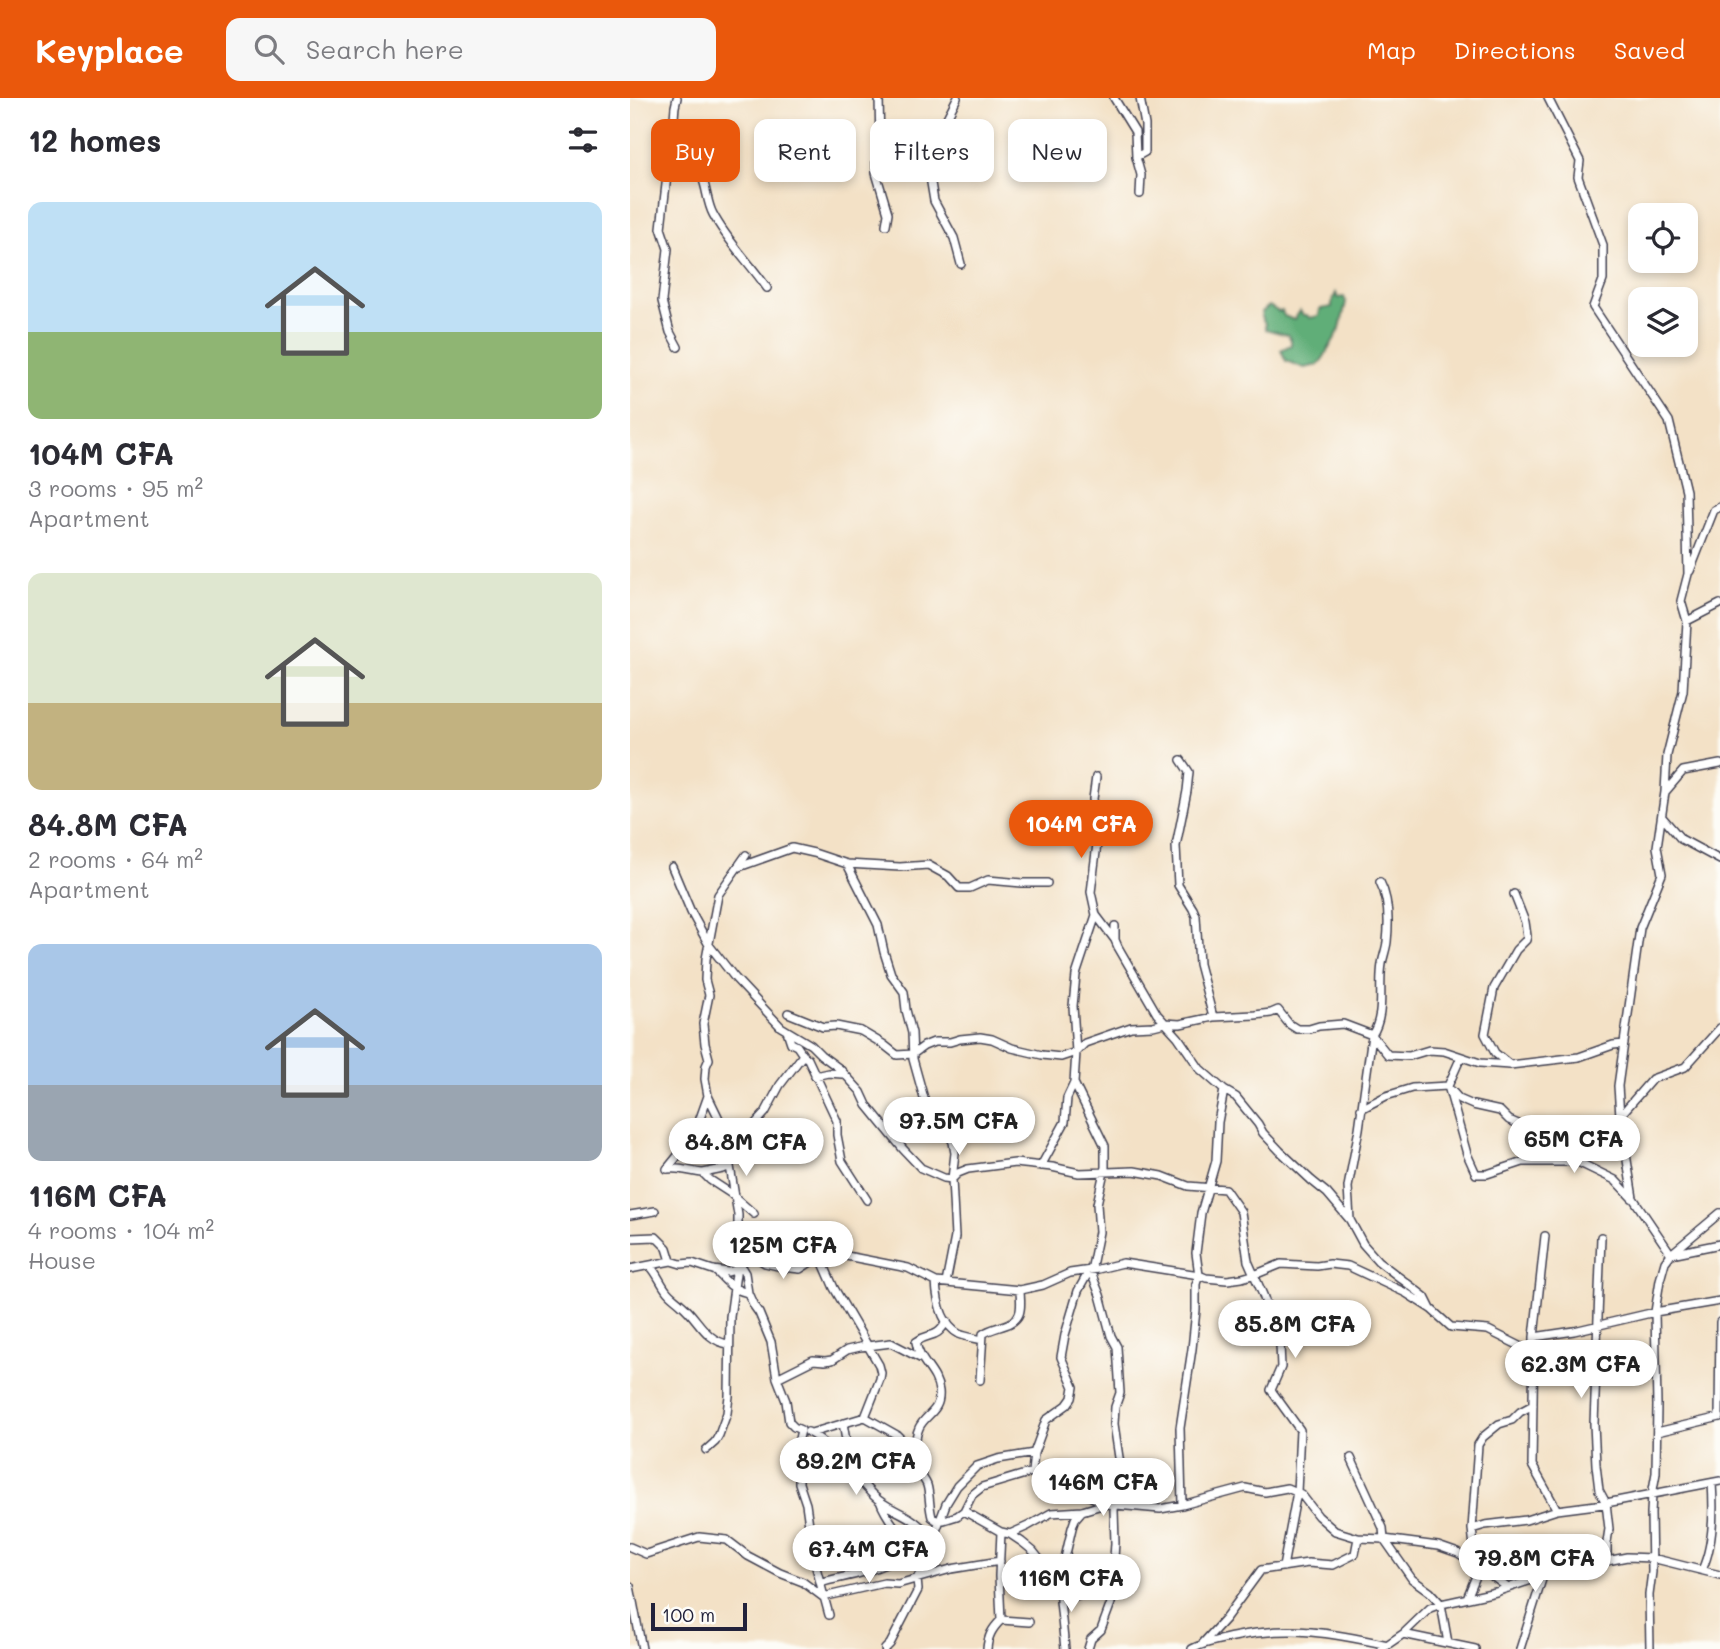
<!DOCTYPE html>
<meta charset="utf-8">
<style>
:root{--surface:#fff;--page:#f7f7f7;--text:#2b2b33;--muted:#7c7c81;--accent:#ea580c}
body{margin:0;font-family:Mali,sans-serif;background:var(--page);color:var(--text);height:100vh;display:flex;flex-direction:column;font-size:26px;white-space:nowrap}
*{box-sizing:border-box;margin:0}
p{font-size:23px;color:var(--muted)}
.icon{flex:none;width:38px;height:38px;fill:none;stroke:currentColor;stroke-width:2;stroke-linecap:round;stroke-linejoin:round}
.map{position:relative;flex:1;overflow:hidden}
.side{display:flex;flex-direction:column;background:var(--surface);width:630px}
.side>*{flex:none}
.guide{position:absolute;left:21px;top:21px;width:665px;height:63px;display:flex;gap:14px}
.buttons{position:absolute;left:998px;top:105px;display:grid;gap:14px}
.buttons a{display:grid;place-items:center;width:70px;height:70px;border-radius:14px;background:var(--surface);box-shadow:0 4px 10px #0003;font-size:35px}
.scale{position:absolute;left:21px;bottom:18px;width:96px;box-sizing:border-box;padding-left:7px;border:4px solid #22223b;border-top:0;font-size:19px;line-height:24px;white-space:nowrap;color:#22223b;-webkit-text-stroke:5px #fdfcf7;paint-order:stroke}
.price{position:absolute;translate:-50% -60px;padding:0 16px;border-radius:24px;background:#fff;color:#222;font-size:23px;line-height:46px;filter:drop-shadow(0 2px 4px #0008)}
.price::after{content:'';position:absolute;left:50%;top:42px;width:21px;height:16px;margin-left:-10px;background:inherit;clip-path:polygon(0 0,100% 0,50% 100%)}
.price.active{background:var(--accent);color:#fff}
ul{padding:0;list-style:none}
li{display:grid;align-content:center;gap:14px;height:371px;padding:0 28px}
li span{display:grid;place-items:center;height:217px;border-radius:14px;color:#555}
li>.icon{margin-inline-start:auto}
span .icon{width:126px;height:126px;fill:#fffc;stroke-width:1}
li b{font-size:30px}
h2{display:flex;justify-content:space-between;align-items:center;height:84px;padding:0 28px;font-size:30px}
.tag{padding:0 24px;border-radius:14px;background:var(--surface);box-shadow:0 4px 10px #0003;font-size:24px;line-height:63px}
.tag.active{background:var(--accent);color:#fff}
header{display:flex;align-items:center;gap:42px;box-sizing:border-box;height:98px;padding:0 35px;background:var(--accent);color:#fff}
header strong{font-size:33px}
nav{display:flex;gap:38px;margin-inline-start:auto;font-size:24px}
.search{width:490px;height:63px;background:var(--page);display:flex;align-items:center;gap:18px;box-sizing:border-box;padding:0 24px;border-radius:14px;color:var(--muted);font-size:26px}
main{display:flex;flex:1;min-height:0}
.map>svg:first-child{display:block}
</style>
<header>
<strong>Keyplace</strong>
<div class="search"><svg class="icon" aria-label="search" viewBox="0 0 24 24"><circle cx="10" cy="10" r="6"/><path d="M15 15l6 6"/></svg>Search here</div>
<nav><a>Map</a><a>Directions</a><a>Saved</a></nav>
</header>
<main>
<section class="side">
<h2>12 homes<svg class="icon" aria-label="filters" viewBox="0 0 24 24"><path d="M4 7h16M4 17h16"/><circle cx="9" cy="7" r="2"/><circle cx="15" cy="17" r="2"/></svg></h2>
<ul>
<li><span style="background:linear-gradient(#bfe0f5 60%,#8fb573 0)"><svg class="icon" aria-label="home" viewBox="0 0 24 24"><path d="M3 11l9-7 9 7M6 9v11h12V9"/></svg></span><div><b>104M CFA</b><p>3 rooms · 95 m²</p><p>Apartment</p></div></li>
<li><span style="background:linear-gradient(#dfe7d0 60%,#c2b280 0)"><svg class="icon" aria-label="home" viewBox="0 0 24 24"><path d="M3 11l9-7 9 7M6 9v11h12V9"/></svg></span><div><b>84.8M CFA</b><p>2 rooms · 64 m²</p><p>Apartment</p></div></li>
<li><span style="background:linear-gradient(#a9c7e8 65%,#9aa5b1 0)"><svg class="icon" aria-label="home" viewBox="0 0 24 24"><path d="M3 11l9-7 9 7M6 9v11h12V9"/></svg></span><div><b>116M CFA</b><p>4 rooms · 104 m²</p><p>House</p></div></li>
</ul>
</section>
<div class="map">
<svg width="1090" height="1551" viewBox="0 0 1090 1551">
<rect width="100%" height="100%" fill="#fdfcf7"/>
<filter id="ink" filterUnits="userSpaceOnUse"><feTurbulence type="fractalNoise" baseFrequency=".0143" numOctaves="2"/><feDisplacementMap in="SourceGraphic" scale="14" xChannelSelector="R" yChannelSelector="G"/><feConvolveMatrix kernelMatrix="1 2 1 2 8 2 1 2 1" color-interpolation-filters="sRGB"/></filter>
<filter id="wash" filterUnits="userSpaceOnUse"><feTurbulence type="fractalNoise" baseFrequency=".00686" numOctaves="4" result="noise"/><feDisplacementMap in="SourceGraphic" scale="28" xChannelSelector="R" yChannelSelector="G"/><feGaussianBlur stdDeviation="1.57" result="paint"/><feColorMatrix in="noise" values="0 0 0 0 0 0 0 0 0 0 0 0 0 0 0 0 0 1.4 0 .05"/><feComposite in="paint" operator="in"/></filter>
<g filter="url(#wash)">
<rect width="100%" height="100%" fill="#f3e1c6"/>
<!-- forest -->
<path fill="#61ae78" stroke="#42685a" stroke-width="2" d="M 706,195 L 708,200 L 714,199 L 716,204 L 710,231 L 694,259 L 688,267 L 674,270 L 656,263 L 651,252 L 661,247 L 661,242 L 658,237 L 635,231 L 635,226 L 631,219 L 632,214 L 639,208 L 649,214 L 652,213 L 654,218 L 664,222 L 670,213 L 673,217 L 677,217 L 679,220 L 689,218 L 690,211 L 702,209 L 702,204 Z"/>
</g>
<g filter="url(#ink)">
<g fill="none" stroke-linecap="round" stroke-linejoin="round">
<!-- minor casing -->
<g stroke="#413f50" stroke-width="10">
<path id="minor" d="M 47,0 C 36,37 60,49 72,79 C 77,91 77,105 83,116 C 97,143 120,165 137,190
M 249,0 L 250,46 L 246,60 L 246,75 L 258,115 L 256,127
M 327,0 L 300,53 L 300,79 L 304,103 L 324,140 L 331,166
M 484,0 L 505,34 L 506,59 L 511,77 L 510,96
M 918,0 L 950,63 L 948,79 L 973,147 L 973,182 L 963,209 L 1039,323 L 1056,393 L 1058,476 L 1051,503 L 1057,523 L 1053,593 L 1037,657 L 1035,694 L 1027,749 L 1032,776 L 1010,830 L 988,988 L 990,1018 L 1003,1100 L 1041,1156 L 1090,1115
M 46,35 L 42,60 L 38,69 L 31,130 L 38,151 L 32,203 L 40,234 L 48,249
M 506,59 L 515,54 L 515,27 L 510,0
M 1060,473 L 1084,412 L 1090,409
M 1057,523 L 1090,506
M 551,662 L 559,674 L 557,693 L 546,748 L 548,787 L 563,811 L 566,818 L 569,866 L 583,919
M 1036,693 L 1053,673 L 1090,666
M 1032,719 L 1051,741 L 1090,762
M 217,766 L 248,827 L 254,854 L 261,876 L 274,894 L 276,912 L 282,935 L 283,961 L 295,1004 L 300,1013 L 314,1027 L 323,1044 L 325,1055 L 322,1081 L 325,1139 L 316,1185
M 42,769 L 61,814 L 79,847 L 105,880 L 151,929 L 181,947 L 191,957 L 210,971 L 231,994 L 237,1007 L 273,1051 L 291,1070 L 314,1080 L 322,1081 L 328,1075 L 338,1071 L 385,1065 L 422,1069 L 449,1075 L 504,1073 L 532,1078 L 558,1088 L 595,1091 L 611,1114 L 618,1163 L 633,1197 L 650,1246 L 651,1269 L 641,1292 L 670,1332 L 667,1394 L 653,1469
M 109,769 L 162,750 L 184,755 L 217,766 L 270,769 L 298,767 L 318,778 L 329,790 L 340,790 L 358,782 L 392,785 L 417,785
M 466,817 L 485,842
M 485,828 L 485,842 L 488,849 L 527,916 L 548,939 L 570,971 L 594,992 L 588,1024 L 586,1063 L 571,1115 L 566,1155 L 569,1177 L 566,1186 L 566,1212 L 562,1251 L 550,1330 L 552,1407
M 158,915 L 193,929 L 206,928 L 231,933 L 253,946 L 267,957 L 283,956 L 294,948 L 304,944 L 320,944 L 330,941 L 350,939 L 362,941 L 382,950 L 412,957 L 431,959 L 446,954 L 455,945 L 501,929 L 523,928 L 535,925 L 550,926 L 583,919 L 625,917 L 641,915 L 648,912 L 659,926 L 667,931 L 679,931 L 689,928 L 713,926 L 742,937 L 758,957 L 779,958 L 799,952 L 814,953 L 850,965 L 880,967 L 949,959 L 983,947 L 994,946
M 173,957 L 178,961 L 207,1023 L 207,1037 L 212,1063 L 237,1102
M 831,959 L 818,988 L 837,1056 L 846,1076 L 857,1076 L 893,1064 L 939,1064 L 990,1018 L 1022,981 L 1055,969 L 1090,930
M 880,967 L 865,955 L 855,936 L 864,890 L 886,852 L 896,842 L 897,838 L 895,824 L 884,796
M 185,978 L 198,975 L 212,976
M 594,992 L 606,999 L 628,1026 L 633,1035 L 650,1053 L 681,1082 L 697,1095 L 720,1122 L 733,1146 L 748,1163 L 795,1199 L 801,1211
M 822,993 L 829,1001 L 843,1007 L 870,1013 L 879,1022 L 893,1028 L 915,1049 L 939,1064 L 948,1064 L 985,1082 L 1002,1100
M 731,1011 L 756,998 L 782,990 L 818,988
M 96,1051 L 114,1038 L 135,1015 L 150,987 L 173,957 L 167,948 L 161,945 L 157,933
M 411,1068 L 435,1024 L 437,1000 L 444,985 L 446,954 L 443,908 L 446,877 L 466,817 L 461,794 L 467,746 L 463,701 L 466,679
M 37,1071 L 54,1050 L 68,1026 L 78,998 L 75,981 L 76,968 L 79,961 L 75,946 L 73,926 L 79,897 L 75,882 L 76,861 L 88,797 L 116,757
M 37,1071 C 51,1069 60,1074 73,1075 L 80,1082 L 100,1095 L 124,1116
M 73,1075 L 93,1071 L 100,1068
M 0,1117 L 25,1113
M 720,1122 L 718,1089 L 729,1031 L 742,937 C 756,916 748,890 752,866 C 753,859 756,852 757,844 C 759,825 759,801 750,784
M 915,1138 L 904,1239 L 902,1367 L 927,1412
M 971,1139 L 964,1326 L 966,1367 L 969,1392 L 976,1405 L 979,1431 L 977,1444 L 977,1463
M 0,1140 L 26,1139 L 37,1150 L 41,1163
M 20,1168 C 27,1175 30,1184 36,1192 C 40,1198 47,1202 52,1207 C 68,1220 76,1244 99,1246
M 0,1171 L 41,1163 L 51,1166 L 62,1165 L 83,1172 L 98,1174 L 108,1171 L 112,1165 L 119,1160 L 127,1160 L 135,1165 L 152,1169 L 170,1171 L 190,1158 L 201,1155 L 278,1170 L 306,1184 L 390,1192 L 413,1187 L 440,1175 L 468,1171 L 493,1165 L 569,1177 L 576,1180 L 597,1182 L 612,1180 L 629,1175 L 651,1166 L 687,1168 L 700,1166 L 718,1168 L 776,1195 L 801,1211 L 821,1229 L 858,1232 L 904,1255
M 108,1171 L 112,1170 L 115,1175 L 118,1195 L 124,1208 L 129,1215 L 141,1244 L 147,1280 L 156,1303 L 159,1324 L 164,1329 L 171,1332 L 168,1345 L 173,1361 L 169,1377 L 169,1385 L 176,1406 L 184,1462 L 199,1517
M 84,1172 C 90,1176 92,1180 97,1184 C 102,1190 110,1193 118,1195
M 306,1184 C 307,1203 311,1226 329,1236 C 336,1239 345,1240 352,1242
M 317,1223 C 305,1243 301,1233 286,1244 C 289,1265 307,1273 309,1293 C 311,1314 295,1316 289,1330 C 284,1341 284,1361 289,1373 C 291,1378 295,1382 297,1387 C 300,1397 299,1409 302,1419 L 306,1422 L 314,1422 L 327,1418 L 334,1413 L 342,1397 L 352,1389 L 402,1374 L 425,1381 L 476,1406 L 530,1411 L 552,1407 L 615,1390 L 635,1394 L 657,1390 L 671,1396 L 688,1418 L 705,1433 L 728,1440 L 754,1441 L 808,1448 L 828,1455 L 846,1466 L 878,1490
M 904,1239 L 944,1233 L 1025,1214 L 1090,1203
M 147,1280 L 183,1262 L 195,1263 L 202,1262 L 217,1252 L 230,1249 L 261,1245 L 290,1260
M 350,1282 L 353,1236 C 363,1228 384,1229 389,1216 C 392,1209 390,1199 390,1192
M 235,1319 L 267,1337 L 286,1356
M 1089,1319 L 1090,1224
M 213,1325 L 221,1372
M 178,1334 C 202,1346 225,1379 244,1398 C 255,1409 269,1413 281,1421 C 289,1426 295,1433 302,1438
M 1027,1334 L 1090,1319
M 181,1335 L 235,1319 L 250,1281 L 251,1275 L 249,1267 L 204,1190 L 190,1158
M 76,1352 L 85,1344 L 89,1337 L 97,1315 L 99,1298 L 100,1219 L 108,1161 L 108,1117 L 98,1056 L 93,1029 L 78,998
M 721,1360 L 753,1430 L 754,1441 L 782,1481 L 800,1494 L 811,1506 L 818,1545
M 402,1374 L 404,1355 L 416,1322 L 437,1307 L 442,1300 L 444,1289 L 431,1259 L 435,1237 L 448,1193 L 462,1168 L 469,1134 L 467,1106 L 475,1069 L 475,1048 L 444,985
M 250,1403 C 257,1424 275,1437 281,1459 L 294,1462
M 334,1413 L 371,1434 L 380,1436 L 392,1444 L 403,1453 L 429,1486
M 452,1413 L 445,1421 L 442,1430 L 429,1486 L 430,1503 L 483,1485
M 842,1431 L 855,1427 L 896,1422 L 927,1412 L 966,1407 L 1090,1383
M 380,1436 L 398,1428 L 421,1415 L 452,1413 L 475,1406
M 0,1449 L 16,1456 L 69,1439 L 97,1442 L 118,1458 L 150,1475 L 173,1484 L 193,1499 L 254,1485 L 268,1486 L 321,1471 L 370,1463
M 1072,1472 C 1084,1446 1084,1413 1082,1385
M 190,1485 C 205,1480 219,1479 234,1474 C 251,1469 262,1461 281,1459
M 0,1488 L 12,1551
M 837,1500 L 846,1478 L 846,1466 L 842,1431 L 848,1347 L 853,1339 L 869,1326 L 882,1322 L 890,1314 L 903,1307
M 430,1503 L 435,1551
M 371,1522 L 399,1524
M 773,1536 L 845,1551
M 573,1545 L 595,1521 L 631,1472 L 678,1465 L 703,1467 L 725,1456 L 728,1440
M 255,1551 L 260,1546 L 288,1492 L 287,1481 L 292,1470 L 297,1444 L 306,1433 L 316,1406 L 327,1388 L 347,1368 L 368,1361 L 404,1355
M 357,1551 C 358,1538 362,1531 371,1522 L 369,1478 L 371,1434
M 458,1551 L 461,1541 L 471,1532 L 481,1505 L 485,1445 L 484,1412 L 491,1373 L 484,1326 L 485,1309 L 490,1295 L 487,1249 L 481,1238 L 470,1197 L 460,1172
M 562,1551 C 575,1544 589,1542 603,1539 C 661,1527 702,1535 758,1547
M 751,1551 L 773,1536 L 800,1510 L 811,1506 L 866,1494 L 913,1478 L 982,1462 L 997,1459 L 1022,1460 L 1090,1477
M 890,1551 L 913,1478
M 1020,1551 L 1019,1497 L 1022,1474 L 1021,1415 L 1022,1397 L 1026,1375 L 1027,1307 L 1025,1214 L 1030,1182 L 1035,1164 L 1041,1156 L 1090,1146"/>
</g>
<!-- minor -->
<use href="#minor" stroke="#fff" stroke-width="7"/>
</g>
</g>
</svg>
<div class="buttons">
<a><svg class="icon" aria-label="locate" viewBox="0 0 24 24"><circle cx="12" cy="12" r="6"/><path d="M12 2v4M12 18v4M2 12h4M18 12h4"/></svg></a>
<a><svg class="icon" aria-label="layers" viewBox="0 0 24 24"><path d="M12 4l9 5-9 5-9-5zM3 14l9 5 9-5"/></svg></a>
</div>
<div class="scale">100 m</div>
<b class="price active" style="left:451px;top:762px">104M CFA</b>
<b class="price" style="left:329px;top:1059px">97.5M CFA</b>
<b class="price" style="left:944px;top:1077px">65M CFA</b>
<b class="price" style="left:116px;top:1080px">84.8M CFA</b>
<b class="price" style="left:153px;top:1183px">125M CFA</b>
<b class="price" style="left:665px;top:1262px">85.8M CFA</b>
<b class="price" style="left:951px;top:1302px">62.3M CFA</b>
<b class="price" style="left:226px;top:1399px">89.2M CFA</b>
<b class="price" style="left:473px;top:1420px">146M CFA</b>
<b class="price" style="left:239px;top:1487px">67.4M CFA</b>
<b class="price" style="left:905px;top:1496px">79.8M CFA</b>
<b class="price" style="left:441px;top:1516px">116M CFA</b>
<div class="guide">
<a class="tag active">Buy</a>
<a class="tag">Rent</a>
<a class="tag">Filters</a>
<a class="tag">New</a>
</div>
</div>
</main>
